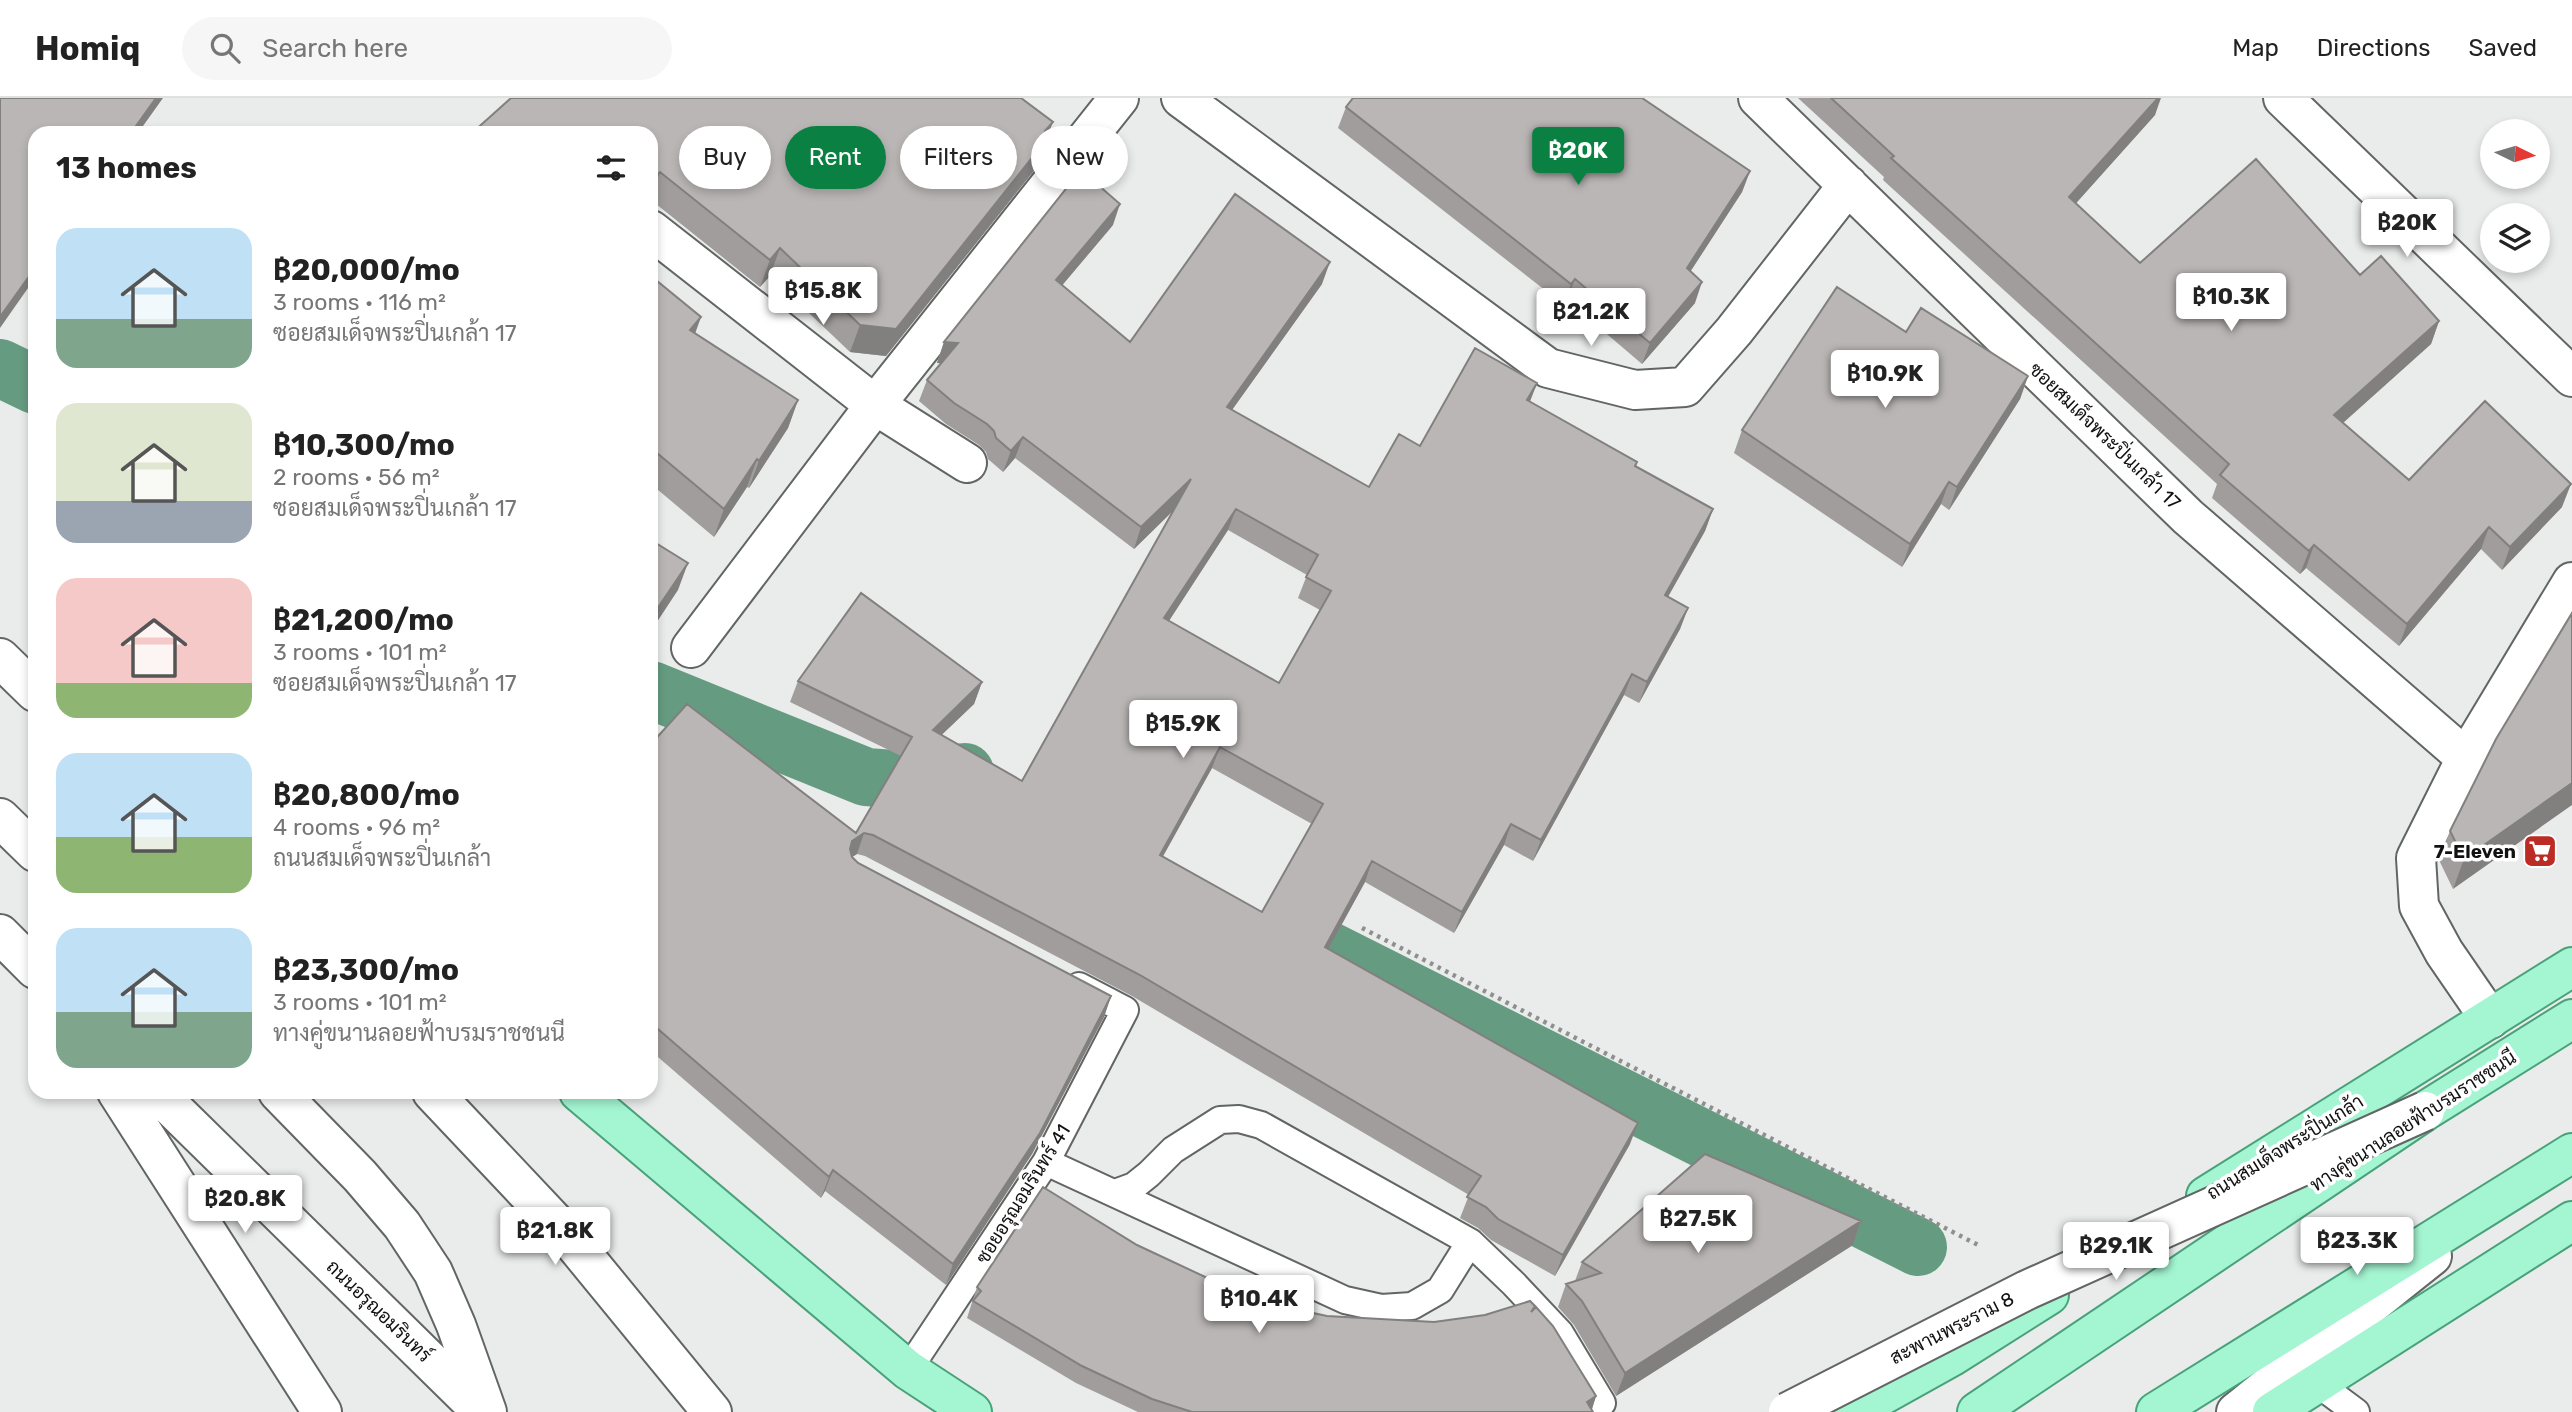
<!DOCTYPE html>
<meta charset="utf-8">
<style>
:root{--surface:#fff;--page:#f6f6f6;--text:#222;--muted:#767676;--line:#e0e0e0;--accent:#0b8043}
body{margin:0;font-family:Rubik,Sarabun,sans-serif;background:var(--page);color:var(--text);height:100vh;display:flex;flex-direction:column;font-size:26px;white-space:nowrap}
*{box-sizing:border-box;margin:0}
p{font-size:23px;color:var(--muted)}
.icon{flex:none;width:38px;height:38px;fill:none;stroke:currentColor;stroke-width:2;stroke-linecap:round;stroke-linejoin:round}
.map{position:relative;flex:1;overflow:hidden}
.sheet{position:absolute;left:28px;top:28px;width:630px;height:973px;display:flex;flex-direction:column;background:var(--surface);border-radius:21px;box-shadow:0 4px 10px #0003}
.sheet>*{flex:none}
.top-card{position:absolute;left:679px;top:28px;width:665px;height:63px;display:flex;gap:14px}
.needle{width:46px;rotate:95deg}
.fabs{position:absolute;left:2480px;top:21px;display:grid;gap:14px}
.fabs a{display:grid;place-items:center;width:70px;height:70px;border-radius:50%;background:var(--surface);box-shadow:0 4px 10px #0003;font-size:35px}
.price{position:absolute;translate:-50% -60px;padding:0 16px;border-radius:7px;background:#fff;color:#222;font-size:23px;line-height:46px;filter:drop-shadow(0 2px 4px #0008)}
.price::after{content:'';position:absolute;left:50%;top:42px;width:21px;height:16px;margin-left:-10px;background:inherit;clip-path:polygon(0 0,100% 0,50% 100%)}
.price.on{background:var(--accent);color:#fff}
ul{padding:0;list-style:none}
li{display:flex;align-items:center;gap:21px;height:175px;padding:0 28px}
li span{display:grid;place-items:center;flex:none;width:196px;height:140px;border-radius:21px;color:#555}
li>.icon{margin-inline-start:auto}
span .icon{width:84px;height:84px;fill:#fffc;stroke-width:1}
li b{font-size:30px}
h2{display:flex;justify-content:space-between;align-items:center;height:84px;padding:0 28px;font-size:30px}
.tag{padding:0 24px;border-radius:32px;background:var(--surface);box-shadow:0 4px 10px #0003;font-size:24px;line-height:63px}
.tag.on{background:var(--accent);color:#fff}
header{display:flex;align-items:center;gap:42px;box-sizing:border-box;height:98px;padding:0 35px;background:var(--surface);border-bottom:2px solid var(--line)}
header strong{font-size:33px}
nav{display:flex;gap:38px;margin-inline-start:auto;font-size:24px}
.search{width:490px;height:63px;background:var(--page);display:flex;align-items:center;gap:18px;box-sizing:border-box;padding:0 24px;border-radius:38px;color:var(--muted);font-size:26px}
.map>svg:first-child{display:block}
</style>
<header>
<strong>Homiq</strong>
<div class="search"><svg class="icon" aria-label="search" viewBox="0 0 24 24"><circle cx="10" cy="10" r="6"/><path d="M15 15l6 6"/></svg>Search here</div>
<nav><a>Map</a><a>Directions</a><a>Saved</a></nav>
</header>
<div class="map">
<svg width="2572" height="1314" viewBox="0 0 2572 1314">
<rect width="100%" height="100%" fill="#e9ecea"/>
<g fill="none" stroke-linecap="round" stroke-linejoin="round">
<!-- canal -->
<path stroke="#659c81" stroke-width="58" d="M 0,270 L 35,287
M 651,592 L 866,679 L 922,683 L 965,674
M 1286,831 L 1918,1149"/>
<!-- lane casing -->
<g stroke="#616563" stroke-width="30">
<path id="lane" d="M 1046,1064 L 1345,1202 L 1381,1210 L 1412,1208 L 1440,1192 L 1470,1144
M 1115,1095 L 1134,1088 L 1149,1076 L 1173,1052 L 1220,1022 L 1239,1021 L 1261,1027 L 1470,1144 L 1514,1186 L 1560,1235 L 1602,1305
M 908,1272 L 1046,1064 L 1125,912 L 1079,888
M 2317,1285 L 2356,1314"/>
</g>
<!-- street casing -->
<g stroke="#616563" stroke-width="42">
<path id="street" d="M 1181,0 L 1548,270 L 1635,292 L 1685,289 L 1734,233 L 1848,87
M 1758,0 L 2188,419 L 2466,660
M 2283,0 L 2572,279
M 651,132 L 875,307 L 967,365
M 691,550 L 875,307 L 1119,0
M 2490,921 L 2444,854 L 2419,808 L 2416,760 L 2466,660 L 2572,484"/>
</g>
<!-- secondary casing -->
<g stroke="#616563" stroke-width="42">
<path id="secondary" d="M 0,560 L 35,594
M 0,720 L 35,754
M 0,836 L 35,871
M 117,994 L 322,1314
M 156,994 L 482,1314
M 278,994 L 360,1078 L 402,1127 L 433,1174 L 456,1227 L 487,1314
M 432,994 L 566,1136 L 712,1314
M 2236,1314 L 2432,1158"/>
</g>
<!-- primary casing -->
<g stroke="#49a17b" stroke-width="42">
<path id="primary" d="M 579,994 L 908,1272 L 972,1314
M 2206,1098 L 2572,869
M 1852,1314 L 1951,1259 L 2049,1197
M 1977,1314 L 2425,1013 L 2572,921
M 2156,1314 L 2572,1055
M 2272,1314 L 2572,1123"/>
</g>
<!-- path -->
<path stroke="#8e908f" stroke-width="4.5" stroke-dasharray="3.5 5" stroke-linecap="butt" d="M 1362,830 L 1980,1148"/>
<!-- lane -->
<use href="#lane" stroke="#fff" stroke-width="26"/>
<!-- street -->
<use href="#street" stroke="#fff" stroke-width="38"/>
<!-- secondary -->
<use href="#secondary" stroke="#fff" stroke-width="38"/>
<!-- primary -->
<use href="#primary" stroke="#a4f5d2" stroke-width="38"/>
<!-- secondary-bridge casing -->
<g stroke="#616563" stroke-width="42" stroke-linecap="butt">
<path id="secondary-bridge" d="M 1788,1314 L 2027,1192 L 2425,1013"/>
</g>
<!-- secondary-bridge -->
<use href="#secondary-bridge" stroke="#fff" stroke-width="38"/>
</g>
<!-- wall -->
<path fill="#a09d9c" fill-rule="evenodd" d="M 1798,0 L 2158,0 L 2155,17 L 2076,105 L 2140,165 L 2360,177 L 2439,223 L 2431,246 L 2343,325 L 2409,382 L 2562,409 L 2502,472 L 2481,451 L 2399,548 L 2306,470 L 2300,476 L 2212,400 L 2217,386 L 1883,82 L 1884,79 Z
M 1346,9 L 1750,73 L 1742,94 L 1690,174 L 1695,205 L 1642,266 L 1567,202 L 1564,207 L 1338,30 Z
M 1053,24 L 1048,36 L 1050,37 L 1040,65 L 886,258 L 850,254 L 770,178 L 760,189 L 651,102 L 651,35 Z
M 1113,127 L 1062,187 L 1130,244 L 1322,186 L 1232,312 L 1369,389 L 1420,348 L 1537,285 L 1530,303 L 1635,368 L 1713,411 L 1705,433 L 1668,499 L 1688,510 L 1680,531 L 1639,605 L 1624,597 L 1533,763 L 1504,747 L 1454,835 L 1365,784 L 1328,851 L 1630,1046 L 1555,1178 L 1491,1142 L 1478,1130 L 1460,1120 L 1469,1097 L 1132,898 L 865,758 L 857,756 L 852,759 L 858,765 L 1111,898 L 1104,919 L 1032,1056 L 946,1187 L 825,1093 L 821,1100 L 651,953 L 651,646 L 856,735 L 901,658 L 790,604 L 798,583 L 982,584 L 974,606 L 941,637 L 1022,683 L 1175,411 L 1134,451 L 1015,360 L 1003,374 L 988,361 L 986,354 L 979,347 L 946,326 L 919,303 L 927,282 L 941,265 L 937,265 L 944,244 ZM 1228,432 L 1307,477 L 1298,500 L 1320,512 L 1279,585 L 1169,523 ZM 1212,670 L 1312,726 L 1262,814 L 1163,758 Z
M 651,178 L 695,235 L 798,302 L 788,330 L 749,390 L 747,389 L 714,439 L 651,386 Z
M 1906,234 L 2028,278 L 2020,301 L 1949,412 L 1941,406 L 1902,469 L 1734,355 L 1742,332 Z
M 2572,515 L 2453,791 L 2439,762 L 2450,733 Z
M 1861,1123 L 1853,1147 L 1616,1298 L 1574,1227 L 1558,1209 L 1566,1186 L 1575,1183 L 1582,1164 Z
M 1137,1147 L 1233,1192 L 1285,1209 L 1327,1218 L 1434,1224 L 1485,1217 L 1535,1208 L 1533,1212 L 1596,1298 L 1592,1311 L 1593,1314 L 1138,1314 L 1076,1285 L 967,1220 L 977,1189 Z"/>
<!-- shaded-wall -->
<path fill="#827f7f" d="M 156,0 L 163,0 L 138,35 L 131,35 Z
M 2158,0 L 2161,0 L 2155,17 L 2061,122 L 2069,99 Z
M 1053,24 L 1046,41 L 1050,37 L 1040,65 L 886,258 L 850,254 L 860,227 L 1045,33 Z
M 1750,73 L 1742,94 L 1679,191 L 1687,170 Z
M 660,74 L 651,100 L 651,83 Z
M 1120,106 L 1113,127 L 1049,203 L 1056,182 Z
M 780,150 L 770,178 L 760,189 L 770,162 Z
M 1330,164 L 1322,186 L 1219,330 L 1227,309 Z
M 35,170 L 35,180 L 0,230 L 0,219 Z
M 1575,181 L 1567,202 L 1564,207 L 1571,186 Z
M 1702,184 L 1695,205 L 1642,266 L 1650,245 Z
M 701,219 L 691,247 L 690,232 Z
M 2439,223 L 2431,246 L 2326,340 L 2334,317 Z
M 944,244 L 958,245 L 950,266 L 937,265 Z
M 2028,278 L 2020,301 L 1949,412 L 1957,389 Z
M 1537,285 L 1529,306 L 1527,302 Z
M 798,302 L 788,330 L 749,390 L 759,363 Z
M 1023,339 L 1015,360 L 1003,374 L 1011,353 Z
M 757,361 L 747,389 L 714,439 L 724,411 Z
M 1191,381 L 1184,402 L 1134,451 L 1141,429 Z
M 1949,384 L 1941,406 L 1902,469 L 1910,446 Z
M 2571,386 L 2562,409 L 2502,472 L 2510,449 Z
M 1236,411 L 1228,432 L 1157,541 L 1164,520 Z
M 1713,411 L 1705,433 L 1657,518 L 1665,497 Z
M 2489,429 L 2481,451 L 2399,548 L 2407,526 Z
M 2314,447 L 2306,470 L 2300,476 L 2309,453 Z
M 688,465 L 678,492 L 651,533 L 651,520 Z
M 1688,510 L 1680,531 L 1639,605 L 1647,584 Z
M 1632,576 L 1624,597 L 1533,763 L 1541,742 Z
M 982,584 L 974,606 L 925,653 L 933,632 Z
M 1220,649 L 1212,670 L 1152,778 L 1160,757 Z
M 2572,685 L 2572,707 L 2453,791 L 2464,761 Z
M 1511,726 L 1504,747 L 1454,835 L 1462,814 Z
M 864,735 L 857,756 L 844,764 L 852,743 Z
M 1372,763 L 1365,784 L 1318,870 L 1325,849 Z
M 1111,898 L 1104,919 L 1032,1056 L 946,1187 L 953,1166 Z
M 1638,1025 L 1630,1046 L 1555,1178 L 1563,1157 Z
M 833,1072 L 825,1093 L 821,1100 L 829,1079 Z
M 1861,1123 L 1853,1147 L 1616,1298 L 1625,1275 Z
M 1596,1298 L 1591,1314 L 1587,1304 Z"/>
<!-- building -->
<path fill="#bab6b5" stroke="#827f7f" stroke-width="2" fill-rule="evenodd" d="M 0,0 L 156,0 L 131,35 L 35,35 L 35,170 L 0,219 Z
M 511,0 L 1021,0 L 1053,24 L 1045,33 L 1050,37 L 896,231 L 860,227 L 780,150 L 770,162 L 660,74 L 651,83 L 651,35 L 472,35 Z
M 1353,0 L 1642,0 L 1750,73 L 1687,170 L 1702,184 L 1650,245 L 1575,181 L 1571,186 L 1346,9 Z
M 1831,0 L 2158,0 L 2069,99 L 2140,165 L 2256,61 L 2360,177 L 2381,158 L 2439,223 L 2334,317 L 2409,382 L 2485,303 L 2571,386 L 2510,449 L 2489,429 L 2407,526 L 2314,447 L 2309,453 L 2220,377 L 2229,366 L 1891,60 L 1894,58 Z
M 1081,72 L 1120,106 L 1056,182 L 1130,244 L 1235,96 L 1330,164 L 1227,309 L 1369,389 L 1399,336 L 1420,348 L 1475,250 L 1537,285 L 1527,302 L 1637,364 L 1635,368 L 1713,411 L 1665,497 L 1688,510 L 1647,584 L 1632,576 L 1541,742 L 1511,726 L 1462,814 L 1372,763 L 1325,849 L 1638,1025 L 1563,1157 L 1498,1121 L 1486,1109 L 1467,1099 L 1481,1078 L 1140,877 L 873,737 L 864,735 L 852,743 L 850,751 L 852,759 L 858,765 L 1111,898 L 1040,1035 L 953,1166 L 833,1072 L 829,1079 L 651,925 L 651,646 L 687,606 L 856,735 L 912,639 L 798,583 L 861,495 L 982,584 L 933,632 L 1022,683 L 1191,381 L 1141,429 L 1023,339 L 1011,353 L 996,340 L 994,333 L 987,326 L 954,305 L 927,282 L 958,245 L 944,244 ZM 1236,411 L 1318,457 L 1306,479 L 1331,493 L 1279,585 L 1164,520 ZM 1220,649 L 1323,706 L 1262,814 L 1160,757 Z
M 651,178 L 701,219 L 690,232 L 798,302 L 759,363 L 757,361 L 724,411 L 651,350 Z
M 1837,189 L 1906,234 L 1921,210 L 2028,278 L 1957,389 L 1949,384 L 1910,446 L 1742,332 Z
M 651,442 L 688,465 L 651,520 Z
M 2572,515 L 2572,685 L 2464,761 L 2450,733 L 2496,641 Z
M 1705,1056 L 1861,1123 L 1625,1275 L 1582,1203 L 1566,1186 L 1601,1175 L 1582,1164 Z
M 1043,1089 L 1137,1147 L 1233,1192 L 1285,1209 L 1327,1218 L 1434,1224 L 1485,1217 L 1530,1203 L 1535,1208 L 1531,1214 L 1536,1209 L 1553,1228 L 1596,1298 L 1587,1304 L 1593,1314 L 1192,1314 L 1152,1301 L 1082,1268 L 973,1203 L 981,1193 L 977,1189 Z"/>
<!-- icons -->
<defs>
<g id="supermarket-square" transform="scale(1.75)"><rect x="-9" y="-9" width="18" height="18" rx="4" fill="#ba2c24" stroke="#fff"/><path d="M-6-5.5h2.5l.6 2H6L4.5 2H-2.5L-4.4-4H-6ZM-1.5 3.2a1.3 1.3 0 1 0 .1 0ZM3 3.2a1.3 1.3 0 1 0 .1 0Z" fill="#fff"/></g>
</defs>
<g fill-rule="evenodd">
<use href="#supermarket-square" x="2540" y="753"/>
</g>
<g text-anchor="middle" dominant-baseline="central" stroke-width="7" stroke-linejoin="round" paint-order="stroke">
<!-- street labels -->
<g font-size="19" fill="#101110" stroke="#fff">
<text transform="translate(2105 338) rotate(44)">ซอยสมเด็จพระปิ่นเกล้า 17</text>
<text transform="translate(2413 1023) rotate(-33)">ทางคู่ขนานลอยฟ้าบรมราชชนนี</text>
<text transform="translate(2285 1049) rotate(-32)">ถนนสมเด็จพระปิ่นเกล้า</text>
<text transform="translate(1023 1096) rotate(-58)">ซอยอรุณอมรินทร์ 41</text>
<text transform="translate(379 1213) rotate(44)">ถนนอรุณอมรินทร์</text>
<text transform="translate(1952 1230) rotate(-27)">สะพานพระราม 8</text>
</g>
<!-- poi labels -->
<g font-size="19" font-weight="bold" fill="#101110" stroke="#fff" text-anchor="end">
<text x="2516" y="753">7-Eleven</text>
</g>
</g>
</svg>
<div class="fabs">
<a><svg class="needle" viewBox="-14 -14 28 28"><path d="M0-13l5 13h-10z" fill="#e53935"/><path d="M0 13l5-13h-10z" fill="#767676"/></svg></a>
<a><svg class="icon" aria-label="layers" viewBox="0 0 24 24"><path d="M12 4l9 5-9 5-9-5zM3 14l9 5 9-5"/></svg></a>
</div>
<b class="price on" style="left:1578px;top:89px">฿20K</b>
<b class="price" style="left:2407px;top:161px">฿20K</b>
<b class="price" style="left:823px;top:229px">฿15.8K</b>
<b class="price" style="left:2231px;top:235px">฿10.3K</b>
<b class="price" style="left:1591px;top:250px">฿21.2K</b>
<b class="price" style="left:1885px;top:312px">฿10.9K</b>
<b class="price" style="left:1183px;top:662px">฿15.9K</b>
<b class="price" style="left:245px;top:1137px">฿20.8K</b>
<b class="price" style="left:1698px;top:1157px">฿27.5K</b>
<b class="price" style="left:555px;top:1169px">฿21.8K</b>
<b class="price" style="left:2357px;top:1179px">฿23.3K</b>
<b class="price" style="left:2116px;top:1184px">฿29.1K</b>
<b class="price" style="left:1259px;top:1237px">฿10.4K</b>
<div class="top-card">
<a class="tag">Buy</a>
<a class="tag on">Rent</a>
<a class="tag">Filters</a>
<a class="tag">New</a>
</div>
<section class="sheet">
<h2>13 homes<svg class="icon" aria-label="filters" viewBox="0 0 24 24"><path d="M4 7h16M4 17h16"/><circle cx="9" cy="7" r="2"/><circle cx="15" cy="17" r="2"/></svg></h2>
<ul>
<li><span style="background:linear-gradient(#bfe0f5 65%,#7fa58c 0)"><svg class="icon" aria-label="home" viewBox="0 0 24 24"><path d="M3 11l9-7 9 7M6 9v11h12V9"/></svg></span><div><b>฿20,000/mo</b><p>3 rooms · 116 m²</p><p>ซอยสมเด็จพระปิ่นเกล้า 17</p></div></li>
<li><span style="background:linear-gradient(#dfe7d0 70%,#9aa5b1 0)"><svg class="icon" aria-label="home" viewBox="0 0 24 24"><path d="M3 11l9-7 9 7M6 9v11h12V9"/></svg></span><div><b>฿10,300/mo</b><p>2 rooms · 56 m²</p><p>ซอยสมเด็จพระปิ่นเกล้า 17</p></div></li>
<li><span style="background:linear-gradient(#f6c9c9 75%,#8fb573 0)"><svg class="icon" aria-label="home" viewBox="0 0 24 24"><path d="M3 11l9-7 9 7M6 9v11h12V9"/></svg></span><div><b>฿21,200/mo</b><p>3 rooms · 101 m²</p><p>ซอยสมเด็จพระปิ่นเกล้า 17</p></div></li>
<li><span style="background:linear-gradient(#bfe0f5 60%,#8fb573 0)"><svg class="icon" aria-label="home" viewBox="0 0 24 24"><path d="M3 11l9-7 9 7M6 9v11h12V9"/></svg></span><div><b>฿20,800/mo</b><p>4 rooms · 96 m²</p><p>ถนนสมเด็จพระปิ่นเกล้า</p></div></li>
<li><span style="background:linear-gradient(#bfe0f5 60%,#7fa58c 0)"><svg class="icon" aria-label="home" viewBox="0 0 24 24"><path d="M3 11l9-7 9 7M6 9v11h12V9"/></svg></span><div><b>฿23,300/mo</b><p>3 rooms · 101 m²</p><p>ทางคู่ขนานลอยฟ้าบรมราชชนนี</p></div></li>
</ul>
</section>
</div>
